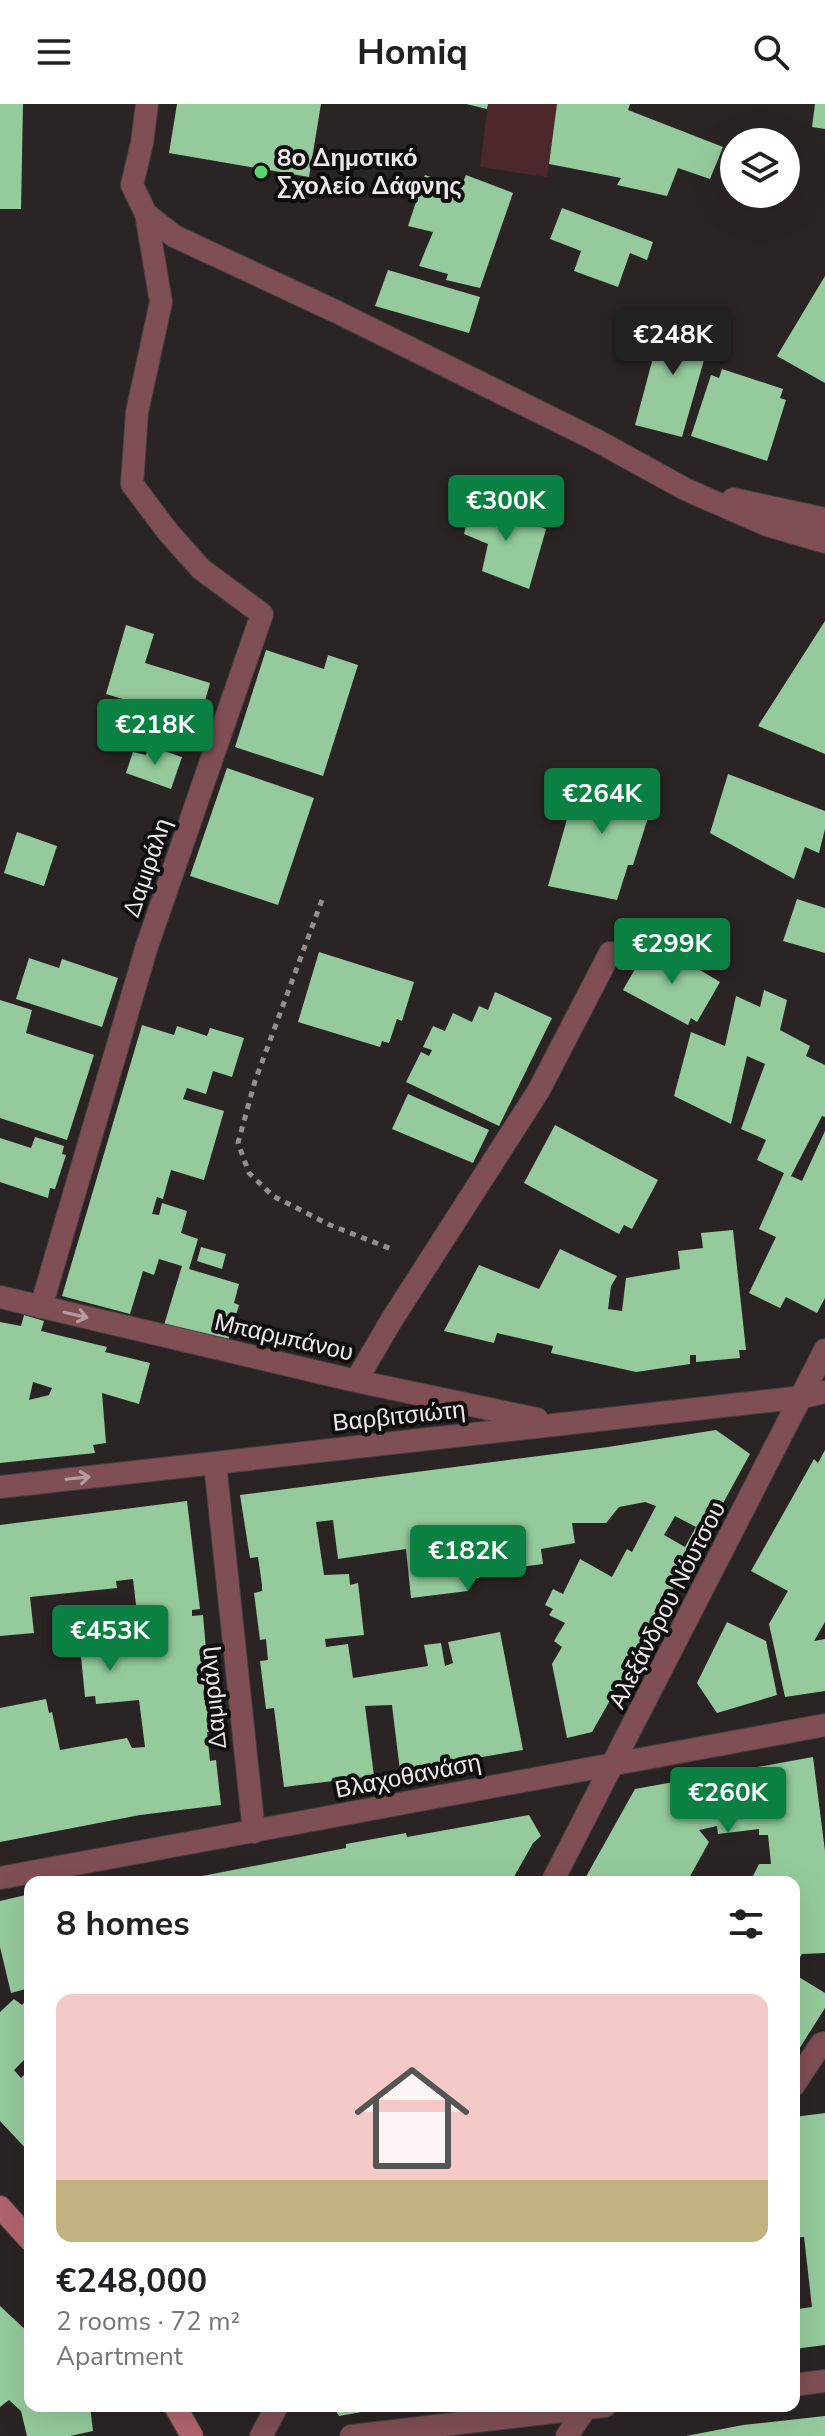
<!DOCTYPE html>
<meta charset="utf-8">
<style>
:root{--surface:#fff;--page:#f2f2f2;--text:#202124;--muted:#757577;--accent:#0b8043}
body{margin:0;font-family:"Nunito Sans",sans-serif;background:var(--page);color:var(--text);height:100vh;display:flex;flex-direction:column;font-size:30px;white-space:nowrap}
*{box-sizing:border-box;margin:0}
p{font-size:26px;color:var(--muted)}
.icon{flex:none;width:44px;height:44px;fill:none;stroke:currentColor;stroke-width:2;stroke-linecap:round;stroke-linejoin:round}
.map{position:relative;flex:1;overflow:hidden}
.drawer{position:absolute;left:24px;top:1772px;width:776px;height:536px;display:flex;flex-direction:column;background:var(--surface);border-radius:16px;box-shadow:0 8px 32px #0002}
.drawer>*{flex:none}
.tools{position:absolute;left:720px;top:24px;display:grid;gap:16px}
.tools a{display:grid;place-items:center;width:80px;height:80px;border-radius:50%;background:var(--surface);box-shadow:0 8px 32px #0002;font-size:40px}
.price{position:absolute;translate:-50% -68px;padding:0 18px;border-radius:8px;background:var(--accent);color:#fff;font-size:26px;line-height:52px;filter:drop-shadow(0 2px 4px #0008)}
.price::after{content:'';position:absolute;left:50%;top:48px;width:24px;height:18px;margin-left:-12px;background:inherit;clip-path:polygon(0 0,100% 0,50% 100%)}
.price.selected{background:#222;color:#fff}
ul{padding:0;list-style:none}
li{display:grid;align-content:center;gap:16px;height:424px;padding:0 32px}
li span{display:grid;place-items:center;height:248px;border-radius:16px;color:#555}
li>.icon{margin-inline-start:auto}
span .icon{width:144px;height:144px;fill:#fffc;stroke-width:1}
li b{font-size:34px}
h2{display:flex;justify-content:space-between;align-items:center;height:96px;padding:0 32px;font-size:34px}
header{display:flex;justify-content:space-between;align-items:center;height:104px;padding:0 32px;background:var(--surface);font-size:36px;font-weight:700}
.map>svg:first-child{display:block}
</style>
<header><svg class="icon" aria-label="menu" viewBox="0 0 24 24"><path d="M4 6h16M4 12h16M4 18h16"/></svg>Homiq<svg class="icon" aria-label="search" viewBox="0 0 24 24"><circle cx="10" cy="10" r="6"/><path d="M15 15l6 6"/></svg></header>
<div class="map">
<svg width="825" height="2332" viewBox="0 0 825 2332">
<rect width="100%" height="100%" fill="#2b2425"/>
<!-- green -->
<path fill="#4c282d" d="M 488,0 L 557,0 L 547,73 L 480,63 Z"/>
<!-- building -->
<path fill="#95cb9c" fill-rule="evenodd" d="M 0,0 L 23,0 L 21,105 L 0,105 Z
M 177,0 L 321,0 L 309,73 L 169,49 Z
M 466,0 L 488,0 L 487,5 Z
M 557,0 L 630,0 L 628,6 L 723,43 L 710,75 L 678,64 L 667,92 L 617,81 L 621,74 L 549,60 Z
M 815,0 L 825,0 L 825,25 L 812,23 Z
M 425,71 L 461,83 L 466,71 L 513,89 L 480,184 L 446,176 L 448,170 L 419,162 L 433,128 L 408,122 Z
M 562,104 L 653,138 L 647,156 L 630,149 L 618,183 L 574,167 L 581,147 L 550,135 Z
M 388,166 L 480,193 L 469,229 L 375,202 Z
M 825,172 L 825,279 L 777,252 Z
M 664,213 L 712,228 L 682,333 L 635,321 Z
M 722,265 L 783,285 L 780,294 L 786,296 L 767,357 L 691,332 L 711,271 L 719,274 Z
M 472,396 L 546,425 L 529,485 L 482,467 L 488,440 L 464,430 Z
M 825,517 L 825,650 L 758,622 Z
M 126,521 L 154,530 L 145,559 L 210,579 L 199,618 L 106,590 Z
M 266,546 L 324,565 L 328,551 L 358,561 L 323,672 L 235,643 Z
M 149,642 L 182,653 L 171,685 L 126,669 L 133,648 L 146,651 Z
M 227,664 L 314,694 L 278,801 L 190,772 Z
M 728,670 L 825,707 L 825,725 L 819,749 L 805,743 L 794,775 L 710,729 Z
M 589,673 L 658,682 L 633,761 L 628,761 L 617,796 L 548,782 L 577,680 L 587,681 Z
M 17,728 L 57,742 L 44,782 L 4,769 Z
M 797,795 L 825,804 L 825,849 L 783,837 Z
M 647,844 L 670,857 L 673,850 L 720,878 L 697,918 L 691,914 L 688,921 L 623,886 Z
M 319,848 L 414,878 L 402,917 L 397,915 L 389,939 L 382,937 L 380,943 L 298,918 Z
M 29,854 L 59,864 L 62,855 L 118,874 L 102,923 L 16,895 Z
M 764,886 L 787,896 L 780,926 L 810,942 L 806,952 L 825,961 L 825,1013 L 822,1012 L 791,1072 L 802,1077 L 825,1027 L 825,1194 L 817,1209 L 786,1193 L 780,1204 L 749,1189 L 776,1133 L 759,1125 L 784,1069 L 757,1056 L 766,1036 L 741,1025 L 765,960 L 747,952 L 731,1020 L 674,992 L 691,928 L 725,942 L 736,892 L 760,903 Z
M 495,888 L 552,914 L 499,1022 L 406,978 L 421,948 L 429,952 L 432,946 L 423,943 L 433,922 L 445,927 L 453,909 L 472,918 L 479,902 L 488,906 Z
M 0,896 L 32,906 L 26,929 L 94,951 L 67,1036 L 0,1014 Z
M 142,921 L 174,931 L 177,922 L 207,932 L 210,924 L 244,934 L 232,973 L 213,967 L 206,990 L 187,984 L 183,995 L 224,1007 L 204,1076 L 171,1066 L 163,1095 L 157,1093 L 152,1110 L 159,1111 L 162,1099 L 187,1107 L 181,1129 L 198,1135 L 189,1165 L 239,1180 L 234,1199 L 239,1201 L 227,1240 L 164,1221 L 182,1162 L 159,1155 L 154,1171 L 143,1167 L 130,1210 L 62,1192 Z
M 408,990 L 489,1026 L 473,1059 L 392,1025 Z
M 555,1021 L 658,1076 L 632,1125 L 624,1121 L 619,1130 L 524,1079 Z
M 35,1033 L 64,1042 L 62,1050 L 66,1051 L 55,1085 L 50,1084 L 48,1094 L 0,1078 L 0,1034 L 31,1044 Z
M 733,1126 L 746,1246 L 739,1246 L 740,1254 L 696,1258 L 696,1251 L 690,1251 L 690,1260 L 636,1268 L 551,1249 L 553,1242 L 497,1229 L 494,1239 L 444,1227 L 479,1161 L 539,1185 L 560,1145 L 617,1172 L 611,1182 L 608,1205 L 622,1207 L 626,1174 L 680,1165 L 678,1147 L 703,1144 L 701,1129 Z
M 201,1143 L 226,1150 L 222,1165 L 197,1157 Z
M 24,1211 L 44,1217 L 41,1227 L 107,1243 L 105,1248 L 150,1259 L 139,1300 L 102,1289 L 106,1339 L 93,1341 L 95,1349 L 0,1359 L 0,1218 L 21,1222 ZM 33,1278 L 52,1284 L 49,1291 L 29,1296 Z
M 716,1326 L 750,1350 L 710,1423 L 702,1416 L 696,1423 L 675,1412 L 664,1431 L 685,1443 L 696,1423 L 704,1427 L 665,1500 L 660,1497 L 654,1508 L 664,1513 L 639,1559 L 633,1556 L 592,1628 L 567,1634 L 552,1560 L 562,1543 L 554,1537 L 565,1519 L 549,1511 L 553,1505 L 545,1501 L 553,1485 L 563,1490 L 580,1455 L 612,1473 L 627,1445 L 632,1448 L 656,1402 L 645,1398 L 619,1403 L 606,1419 L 572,1419 L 575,1439 L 541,1445 L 543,1460 L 479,1468 L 479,1474 L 466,1476 L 468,1487 L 411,1494 L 406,1445 L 338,1455 L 333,1416 L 316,1418 L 324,1471 L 349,1470 L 350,1481 L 358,1479 L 364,1531 L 325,1535 L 326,1543 L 348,1540 L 353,1574 L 428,1562 L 424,1541 L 441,1539 L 445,1562 L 453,1559 L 448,1538 L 500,1528 L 523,1646 L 400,1667 L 392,1601 L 365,1602 L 374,1672 L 284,1683 L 274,1604 L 266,1605 L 260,1557 L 268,1556 L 266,1535 L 260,1536 L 254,1489 L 262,1487 L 262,1481 L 258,1453 L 250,1454 L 240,1391 L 608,1343 Z
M 825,1346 L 825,1518 L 814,1537 L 825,1535 L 825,1587 L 785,1593 L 769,1520 L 788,1487 L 751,1467 L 814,1355 L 818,1359 Z
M 187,1397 L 200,1505 L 192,1506 L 192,1512 L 203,1511 L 209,1580 L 204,1581 L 204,1596 L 209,1596 L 213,1628 L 207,1628 L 210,1657 L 216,1656 L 221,1701 L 140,1711 L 0,1738 L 0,1604 L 46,1595 L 49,1609 L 52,1608 L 60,1646 L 127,1634 L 132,1644 L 145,1643 L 139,1596 L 96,1600 L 95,1592 L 85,1593 L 79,1532 L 89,1531 L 89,1523 L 133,1519 L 133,1529 L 155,1527 L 154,1516 L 138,1518 L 133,1475 L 116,1477 L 117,1484 L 30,1493 L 34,1529 L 0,1532 L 0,1421 Z
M 727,1518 L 766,1537 L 777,1591 L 717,1609 L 697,1579 Z
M 813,1653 L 825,1747 L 825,1849 L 802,1850 L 794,1863 L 794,1778 L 750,1778 L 759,1760 L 771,1760 L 768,1731 L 759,1731 L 759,1725 L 718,1730 L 717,1722 L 699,1726 L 709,1738 L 689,1774 L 697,1778 L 583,1778 L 635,1685 Z
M 529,1711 L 541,1732 L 533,1739 L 511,1778 L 193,1778 L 192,1774 L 346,1744 L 346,1740 L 406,1729 L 407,1733 Z
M 30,1790 L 30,1884 L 11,1889 L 0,1843 L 0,1797 Z
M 794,1870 L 825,1889 L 825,1904 L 794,1953 Z
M 30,1892 L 30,1950 L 14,1966 L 21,1974 L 30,1965 L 30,2049 L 0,2017 L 0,1908 L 14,1895 L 22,1901 Z
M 825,2009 L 825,2241 L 794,2245 L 794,2189 L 798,2205 L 812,2203 L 804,2133 L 794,2134 L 794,2013 Z
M 0,2202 L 30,2230 L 30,2302 L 90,2302 L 93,2327 L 70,2332 L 27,2332 L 21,2307 L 9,2296 L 0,2303 Z
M 333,2302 L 384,2302 L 384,2304 L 339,2312 Z
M 825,2312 L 825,2332 L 686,2332 L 743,2321 Z"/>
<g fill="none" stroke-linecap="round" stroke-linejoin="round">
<!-- minor casing -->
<g stroke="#464041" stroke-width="24">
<path id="minor" d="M 147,0 L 142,39 L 132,81 L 146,110 L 174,132 L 337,208 L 594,335 L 685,385 L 767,421 L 825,438
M 733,395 L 825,415
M 0,1193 L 356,1277 L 537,1315
M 41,1203 L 146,845 L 262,510 L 201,465 L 168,428 L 132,380 L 137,308 L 161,198 L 146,110
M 356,1277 L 391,1217 L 539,986 L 610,849
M 215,1359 L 254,1728
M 0,1383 L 803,1293 L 825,1288
M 0,1774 L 825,1621
M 552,1778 L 825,1246
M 794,1981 L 821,1940 L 825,1939
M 794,2281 L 825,2277
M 261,2332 L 277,2302
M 351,2332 L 605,2302
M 567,2332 L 587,2302"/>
</g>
<!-- secondary casing -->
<g stroke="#464041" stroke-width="24">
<path id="secondary" d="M 0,2103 L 30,2136
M 175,2302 L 192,2332"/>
</g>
<!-- path -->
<path stroke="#948e8f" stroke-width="5" stroke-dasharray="6 6" stroke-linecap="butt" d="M 322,796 L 255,977 L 238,1039 L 249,1069 L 273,1092 L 330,1121 L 394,1146"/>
<!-- minor -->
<use href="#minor" stroke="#7f4f55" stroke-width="22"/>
<!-- secondary -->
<use href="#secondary" stroke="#b1646e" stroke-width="22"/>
</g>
<!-- one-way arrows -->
<defs><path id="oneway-shaft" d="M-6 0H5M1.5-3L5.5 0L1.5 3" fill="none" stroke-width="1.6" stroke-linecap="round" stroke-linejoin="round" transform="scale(2)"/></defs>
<g stroke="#b69ca0">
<use href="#oneway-shaft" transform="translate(76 1211) rotate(13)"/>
<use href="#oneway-shaft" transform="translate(78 1374) rotate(-6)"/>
</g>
<!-- markers -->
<circle fill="#55d671" stroke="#110e0f" stroke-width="3" cx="261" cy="68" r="8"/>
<g text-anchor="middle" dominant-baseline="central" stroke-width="8" stroke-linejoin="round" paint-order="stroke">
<!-- poi labels -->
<g font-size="24" font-weight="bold" fill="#eee9ea" stroke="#110e0f" text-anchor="start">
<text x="277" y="54">8ο Δημοτικό<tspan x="277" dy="28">Σχολείο Δάφνης</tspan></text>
</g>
<!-- street labels -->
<g font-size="24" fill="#eee9ea" stroke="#110e0f">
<text transform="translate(147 764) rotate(-71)">Δαμιράλη</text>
<text transform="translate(284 1233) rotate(13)">Μπαρμπάνου</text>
<text transform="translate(399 1312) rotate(-6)">Βαρβιτσιώτη</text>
<text transform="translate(667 1501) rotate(-63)">Αλεξάνδρου Νόυτσου</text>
<text transform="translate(213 1594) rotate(-96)">Δαμιράλη</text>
<text transform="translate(408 1672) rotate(-11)">Βλαχοθανάση</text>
</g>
</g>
</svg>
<div class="tools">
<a><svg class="icon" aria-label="layers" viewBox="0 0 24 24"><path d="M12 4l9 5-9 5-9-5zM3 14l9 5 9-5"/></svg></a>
</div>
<b class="price selected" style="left:673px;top:273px">€248K</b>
<b class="price" style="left:506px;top:439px">€300K</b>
<b class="price" style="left:155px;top:663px">€218K</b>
<b class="price" style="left:602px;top:732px">€264K</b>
<b class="price" style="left:672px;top:882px">€299K</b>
<b class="price" style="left:468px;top:1489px">€182K</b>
<b class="price" style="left:110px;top:1569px">€453K</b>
<b class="price" style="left:728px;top:1731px">€260K</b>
<section class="drawer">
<h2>8 homes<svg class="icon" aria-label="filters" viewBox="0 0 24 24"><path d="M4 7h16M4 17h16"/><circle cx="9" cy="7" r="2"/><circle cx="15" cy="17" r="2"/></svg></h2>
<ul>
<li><span style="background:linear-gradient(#f6c9c9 75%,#c2b280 0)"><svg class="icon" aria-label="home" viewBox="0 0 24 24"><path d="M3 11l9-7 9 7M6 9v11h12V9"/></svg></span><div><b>€248,000</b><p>2 rooms · 72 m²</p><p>Apartment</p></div></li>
</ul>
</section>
</div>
